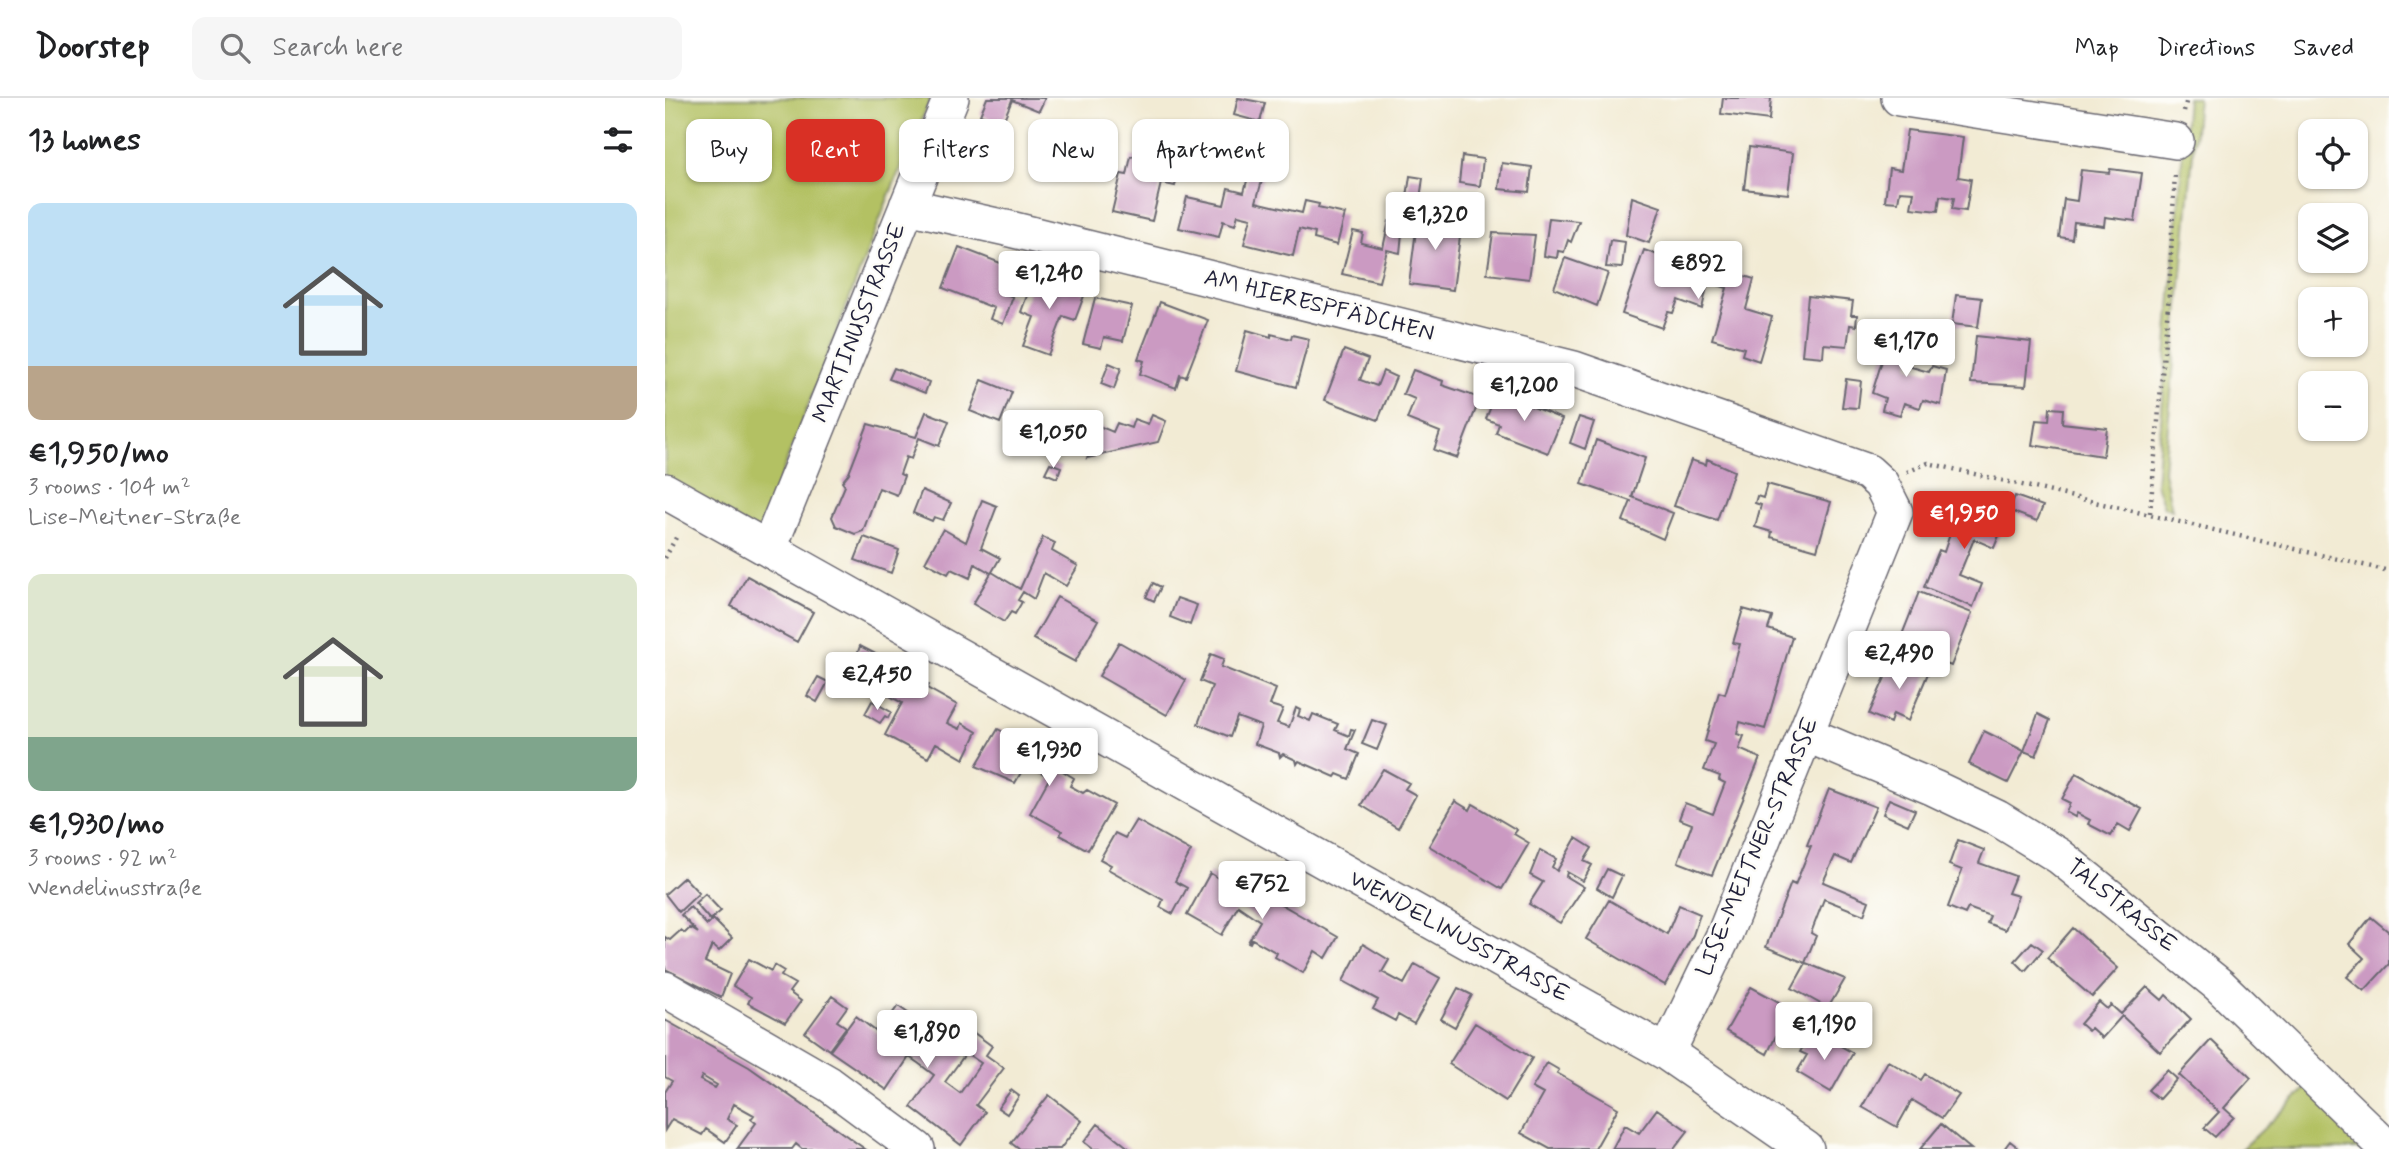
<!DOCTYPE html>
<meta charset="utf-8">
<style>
:root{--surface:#fff;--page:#f6f6f6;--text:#202124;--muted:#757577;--line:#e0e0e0;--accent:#d93025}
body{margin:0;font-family:Mynerve,sans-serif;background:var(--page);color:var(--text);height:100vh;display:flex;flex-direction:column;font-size:26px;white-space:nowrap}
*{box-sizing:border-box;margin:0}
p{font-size:23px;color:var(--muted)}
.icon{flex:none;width:38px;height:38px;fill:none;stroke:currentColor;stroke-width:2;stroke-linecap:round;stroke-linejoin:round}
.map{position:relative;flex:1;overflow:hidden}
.panel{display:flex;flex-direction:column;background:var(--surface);width:665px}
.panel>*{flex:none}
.banner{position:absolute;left:21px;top:21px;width:665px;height:63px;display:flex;gap:14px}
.controls{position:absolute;left:1633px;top:21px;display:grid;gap:14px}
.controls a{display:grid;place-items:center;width:70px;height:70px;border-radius:14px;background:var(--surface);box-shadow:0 2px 5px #0004;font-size:35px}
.price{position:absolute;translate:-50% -60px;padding:0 16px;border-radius:7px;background:#fff;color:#222;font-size:23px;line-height:46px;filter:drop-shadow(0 2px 4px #0008)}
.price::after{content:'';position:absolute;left:50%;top:42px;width:21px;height:16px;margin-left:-10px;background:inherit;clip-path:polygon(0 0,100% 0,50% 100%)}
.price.on{background:var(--accent);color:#fff}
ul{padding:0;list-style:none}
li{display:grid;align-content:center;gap:14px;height:371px;padding:0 28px}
li span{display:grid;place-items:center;height:217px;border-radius:14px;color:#555}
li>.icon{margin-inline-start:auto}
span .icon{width:126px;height:126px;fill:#fffc;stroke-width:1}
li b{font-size:30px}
h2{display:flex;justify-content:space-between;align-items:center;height:84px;padding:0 28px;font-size:30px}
.tag{padding:0 24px;border-radius:14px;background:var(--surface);box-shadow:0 2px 5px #0004;font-size:24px;line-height:63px}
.tag.on{background:var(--accent);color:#fff}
header{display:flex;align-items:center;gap:42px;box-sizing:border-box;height:98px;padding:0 35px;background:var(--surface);border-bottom:2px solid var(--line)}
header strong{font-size:33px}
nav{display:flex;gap:38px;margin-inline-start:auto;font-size:24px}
.search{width:490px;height:63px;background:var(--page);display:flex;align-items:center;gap:18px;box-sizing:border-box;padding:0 24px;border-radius:14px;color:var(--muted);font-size:26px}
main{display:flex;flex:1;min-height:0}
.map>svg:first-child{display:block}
</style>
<header>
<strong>Doorstep</strong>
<div class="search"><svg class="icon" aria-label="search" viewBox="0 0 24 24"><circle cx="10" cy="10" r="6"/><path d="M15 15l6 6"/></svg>Search here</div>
<nav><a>Map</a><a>Directions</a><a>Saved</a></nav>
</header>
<main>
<section class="panel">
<h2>13 homes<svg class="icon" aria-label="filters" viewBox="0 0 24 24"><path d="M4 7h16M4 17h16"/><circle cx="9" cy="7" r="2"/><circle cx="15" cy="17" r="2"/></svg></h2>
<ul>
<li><span style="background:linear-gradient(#bfe0f5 75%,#b9a48a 0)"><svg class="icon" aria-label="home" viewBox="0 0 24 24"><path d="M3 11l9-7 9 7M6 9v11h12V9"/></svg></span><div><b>€1,950/mo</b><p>3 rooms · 104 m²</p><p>Lise-Meitner-Straße</p></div></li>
<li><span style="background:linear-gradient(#dfe7d0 75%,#7fa58c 0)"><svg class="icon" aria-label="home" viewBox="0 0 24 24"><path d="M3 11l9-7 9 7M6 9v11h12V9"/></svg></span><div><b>€1,930/mo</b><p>3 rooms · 92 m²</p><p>Wendelinusstraße</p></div></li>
</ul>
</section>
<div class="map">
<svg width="1724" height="1051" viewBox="0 0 1724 1051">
<rect width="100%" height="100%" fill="#fdfcf7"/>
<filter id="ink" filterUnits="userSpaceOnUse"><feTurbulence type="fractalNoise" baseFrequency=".0143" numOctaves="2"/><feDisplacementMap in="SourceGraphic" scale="14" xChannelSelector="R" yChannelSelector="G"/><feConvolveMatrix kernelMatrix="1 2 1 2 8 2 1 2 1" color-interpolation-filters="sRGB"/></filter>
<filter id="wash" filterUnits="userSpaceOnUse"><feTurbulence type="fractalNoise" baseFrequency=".00686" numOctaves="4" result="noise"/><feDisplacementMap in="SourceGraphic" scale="28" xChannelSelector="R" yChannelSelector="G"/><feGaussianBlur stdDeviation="1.57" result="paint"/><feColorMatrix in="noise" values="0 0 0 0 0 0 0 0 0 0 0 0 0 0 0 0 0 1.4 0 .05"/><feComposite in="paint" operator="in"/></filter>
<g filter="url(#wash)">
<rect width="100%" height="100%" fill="#f2ebd4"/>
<!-- green -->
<path fill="#b3c163" stroke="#6a724f" stroke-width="2" d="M 0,0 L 266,0 L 225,95 L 94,435 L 0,383 Z
M 1522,0 L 1533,0 L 1499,373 L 1507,412 L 1499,409 L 1491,386 Z
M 1647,985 L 1705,1051 L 1577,1051 Z"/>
<g id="blocks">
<!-- building -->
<path fill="#cb9ac2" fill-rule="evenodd" d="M 322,0 L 380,0 L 374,13 L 347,2 L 337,26 L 315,17 Z
M 573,0 L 600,5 L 595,24 L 569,17 Z
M 1058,0 L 1106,0 L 1104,22 L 1056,16 Z
M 501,28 L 525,34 L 510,88 L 496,85 L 487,123 L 447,114 L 456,76 L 462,77 L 466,58 L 492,64 Z
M 1242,32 L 1298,39 L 1293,79 L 1306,81 L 1301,113 L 1287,111 L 1289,100 L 1275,98 L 1273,113 L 1246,110 L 1249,94 L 1235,93 L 1233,104 L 1220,103 L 1224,70 L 1236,72 Z
M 1084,49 L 1128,55 L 1123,96 L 1079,91 Z
M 797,58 L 818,61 L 815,88 L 794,85 Z
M 837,65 L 867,69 L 864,94 L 834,91 Z
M 586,68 L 600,72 L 591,104 L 637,115 L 640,103 L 654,106 L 653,110 L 680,116 L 672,147 L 649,141 L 650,135 L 634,131 L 628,158 L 579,146 L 586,120 L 573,117 L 570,127 L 558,123 L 554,139 L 514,130 L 522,99 L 559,107 L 563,90 L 579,94 Z
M 1445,71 L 1477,75 L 1470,123 L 1440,119 L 1439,128 L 1409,124 L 1407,141 L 1394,139 L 1399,101 L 1412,103 L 1416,72 L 1444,75 Z
M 745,78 L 758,80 L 754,108 L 741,106 Z
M 967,99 L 996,109 L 984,145 L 961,137 Z
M 753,117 L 797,123 L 788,192 L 744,186 Z
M 884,120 L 914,123 L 906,144 L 903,142 L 899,154 L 893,153 L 892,160 L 879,158 Z
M 724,123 L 738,125 L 735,155 L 722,152 L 714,184 L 677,176 L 688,133 L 698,135 L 696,145 L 718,150 Z
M 828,135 L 870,137 L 864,181 L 822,176 Z
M 945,142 L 960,144 L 957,170 L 941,169 Z
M 294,149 L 346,169 L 337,194 L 348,199 L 338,226 L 325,221 L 329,210 L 278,190 Z
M 979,152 L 1010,163 L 1003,181 L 1018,186 L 1026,162 L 1089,181 L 1081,211 L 1107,219 L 1094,263 L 1077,257 L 1079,250 L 1047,241 L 1062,190 L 1043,184 L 1037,211 L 1013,202 L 1008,215 L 1003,214 L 997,230 L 957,216 Z
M 900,160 L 943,175 L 932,208 L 889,190 Z
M 370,176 L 420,195 L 410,222 L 398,218 L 383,257 L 358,248 L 369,219 L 356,214 Z
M 1291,197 L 1317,200 L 1313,229 L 1287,226 Z
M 1143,198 L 1188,203 L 1186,217 L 1192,217 L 1191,228 L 1185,227 L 1182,248 L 1159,246 L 1158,259 L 1137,257 Z
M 430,200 L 467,208 L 458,243 L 439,239 L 436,250 L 418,246 Z
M 495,204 L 543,222 L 521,279 L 515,277 L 511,290 L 475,276 L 479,263 L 473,261 Z
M 582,232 L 606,239 L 606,236 L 626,241 L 627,237 L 644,241 L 631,289 L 571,273 Z
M 1225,237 L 1250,245 L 1243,268 L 1264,274 L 1267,268 L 1281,272 L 1276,307 L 1258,302 L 1255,310 L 1239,305 L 1235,317 L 1217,312 L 1220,300 L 1207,295 Z
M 1311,238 L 1366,244 L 1361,288 L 1306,285 Z
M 679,252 L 703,261 L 695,282 L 712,288 L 718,273 L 731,279 L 713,322 L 660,302 Z
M 444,265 L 456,270 L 449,291 L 436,286 Z
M 229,270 L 264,284 L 260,295 L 224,281 Z
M 748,272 L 778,283 L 777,287 L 815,300 L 792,360 L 769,352 L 775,334 L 742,321 L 750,301 L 738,296 Z
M 1181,281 L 1196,283 L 1193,310 L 1177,309 Z
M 317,282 L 347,294 L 335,325 L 305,313 Z
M 830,298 L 843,303 L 844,299 L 897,321 L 883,355 L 831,335 L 834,326 L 821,321 Z
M 1385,310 L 1398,311 L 1397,325 L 1442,330 L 1438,358 L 1367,347 L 1371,322 L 1384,323 Z
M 261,314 L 284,323 L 274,348 L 254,340 L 246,361 L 241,359 L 235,376 L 239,378 L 232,397 L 214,390 L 198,433 L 190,436 L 171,428 L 167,419 L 180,388 L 177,384 L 184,375 L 203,326 L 251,339 Z
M 487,317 L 501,323 L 493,344 L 422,360 L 434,328 L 448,334 L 452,325 L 466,330 L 469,321 L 483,326 Z
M 914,319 L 929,324 L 920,351 L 905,345 Z
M 931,342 L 980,360 L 967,399 L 1008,415 L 998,441 L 958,423 L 966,403 L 917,386 Z
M 1042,361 L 1069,373 L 1052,422 L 1009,408 L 1026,362 L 1041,367 Z
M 385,365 L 396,369 L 392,380 L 380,375 Z
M 1102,386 L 1166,404 L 1152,452 L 1106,439 L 1107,434 L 1090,429 L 1096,407 L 1090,405 L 1092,398 L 1098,400 Z
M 257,392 L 286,405 L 278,422 L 269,419 L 267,423 L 248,415 Z
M 1350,398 L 1378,408 L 1372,423 L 1340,411 L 1345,410 Z
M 1297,400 L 1342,418 L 1329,450 L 1309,441 L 1294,477 L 1317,486 L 1308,509 L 1259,489 L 1274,452 L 1279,454 Z
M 317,402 L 332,408 L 316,450 L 335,460 L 327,474 L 355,491 L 378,439 L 390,445 L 387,453 L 413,468 L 401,488 L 379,475 L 369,501 L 358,494 L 353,502 L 357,504 L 350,516 L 346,514 L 339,524 L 308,506 L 326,475 L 310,466 L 305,480 L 286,471 L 283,476 L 260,464 L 278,431 L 301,444 Z
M 199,439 L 234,452 L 226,475 L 190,462 Z
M 82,478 L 148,514 L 132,544 L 66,508 Z
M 488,485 L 496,489 L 489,503 L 481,499 Z
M 1254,494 L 1307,515 L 1286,568 L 1233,547 Z
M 392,499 L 433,522 L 410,564 L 368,541 Z
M 512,500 L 532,507 L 525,527 L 505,519 Z
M 1078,511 L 1107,519 L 1103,531 L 1127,539 L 1100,631 L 1075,624 L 1072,636 L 1079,638 L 1074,651 L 1095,660 L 1047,777 L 1013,764 L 1027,726 L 1014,721 L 1020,705 L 1048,716 L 1060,685 L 1054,682 L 1055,678 L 1039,672 L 1049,646 L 1040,643 L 1054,594 L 1060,596 L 1068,571 L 1075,546 L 1068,545 Z
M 454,544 L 521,582 L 502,617 L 434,578 Z
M 195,548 L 228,565 L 230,561 L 254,574 L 251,580 L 264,587 L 262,590 L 292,607 L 282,625 L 295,631 L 297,625 L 312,634 L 299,661 L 271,645 L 263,660 L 220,637 L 237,605 L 186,576 Z
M 546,556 L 559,561 L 556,569 L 611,591 L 605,607 L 618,611 L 612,625 L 624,629 L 631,610 L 635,612 L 633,618 L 645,623 L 648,616 L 673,626 L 670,632 L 684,638 L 686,631 L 690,632 L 682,651 L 694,656 L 684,681 L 672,676 L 670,679 L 634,663 L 632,666 L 631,662 L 618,656 L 615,659 L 614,655 L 590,646 L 596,628 L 572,619 L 565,639 L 533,626 L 547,588 L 535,583 Z
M 1229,559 L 1264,573 L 1243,623 L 1228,616 L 1225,625 L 1204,616 Z
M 153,579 L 163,584 L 152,604 L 142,598 Z
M 207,603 L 226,614 L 223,620 L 220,618 L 215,625 L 200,616 Z
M 1373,616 L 1385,622 L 1371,658 L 1359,653 Z
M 707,622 L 722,627 L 712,652 L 697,646 Z
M 333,631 L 368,651 L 372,644 L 398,657 L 391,669 L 409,680 L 405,688 L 418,695 L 422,692 L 449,707 L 423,752 L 395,737 L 397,733 L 365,715 L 385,679 L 361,666 L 350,685 L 311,668 Z
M 1319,633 L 1359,653 L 1343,685 L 1304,666 Z
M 718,671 L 744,685 L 740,691 L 751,697 L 733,730 L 696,707 Z
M 1411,675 L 1477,711 L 1465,733 L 1453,726 L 1446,738 L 1423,726 L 1425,722 L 1412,715 L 1410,719 L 1401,714 L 1405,705 L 1397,701 Z
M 1164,691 L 1211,709 L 1186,765 L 1170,758 L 1158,784 L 1204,803 L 1199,817 L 1159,801 L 1146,835 L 1151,838 L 1140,865 L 1101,849 L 1126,785 L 1130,787 L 1146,748 L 1142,747 Z
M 1224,701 L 1250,712 L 1243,727 L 1218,716 Z
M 790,703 L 805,712 L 808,706 L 852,732 L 849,736 L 864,745 L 837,791 L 764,748 Z
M 471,722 L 526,753 L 510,783 L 522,790 L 508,816 L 495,809 L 498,802 L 443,771 L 446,767 L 435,761 L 450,735 L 460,740 Z
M 911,740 L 927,750 L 919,763 L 927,767 L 918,783 L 902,774 L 901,778 L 919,789 L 895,825 L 864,806 L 878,784 L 865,777 L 875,752 L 891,761 L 887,769 L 892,773 Z
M 1293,742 L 1319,752 L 1314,765 L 1350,778 L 1343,795 L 1353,798 L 1340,832 L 1322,825 L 1325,818 L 1303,810 L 1300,816 L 1283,809 L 1297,772 L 1284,767 Z
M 942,771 L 957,778 L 947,799 L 932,790 Z
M 545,775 L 558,783 L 562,775 L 673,839 L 661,860 L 650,853 L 638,875 L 610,859 L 612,855 L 587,841 L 585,845 L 583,844 L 595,823 L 573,808 L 557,837 L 522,817 Z
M 19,779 L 34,795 L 14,814 L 0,796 Z
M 40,796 L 56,813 L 45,822 L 30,805 Z
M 944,802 L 1002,836 L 1014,807 L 1035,816 L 1028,837 L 1000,887 L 921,841 Z
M 25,809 L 42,827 L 48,821 L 67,840 L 54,853 L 47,847 L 40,864 L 65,876 L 56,899 L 0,871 L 0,839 L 5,842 L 16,832 L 20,835 L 25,830 L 33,835 L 16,817 Z
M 1706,819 L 1724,834 L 1724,866 L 1699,893 L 1682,879 L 1699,860 L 1684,846 Z
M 1408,830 L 1453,870 L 1427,899 L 1382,860 Z
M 1367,844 L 1378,852 L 1360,873 L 1350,863 Z
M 698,846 L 724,862 L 717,874 L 739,886 L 750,866 L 775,880 L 749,926 L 733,917 L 730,923 L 708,911 L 713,902 L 678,883 Z
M 84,861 L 106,873 L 109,867 L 119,873 L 116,878 L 130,886 L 124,894 L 136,903 L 120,925 L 83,905 L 86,899 L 68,888 Z
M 1141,865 L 1180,881 L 1163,910 L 1127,890 Z
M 1086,889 L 1125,910 L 1102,956 L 1061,933 Z
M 1482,889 L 1497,902 L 1501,897 L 1526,921 L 1495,954 L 1457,918 L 1437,940 L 1426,930 L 1423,933 L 1415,926 L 1434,904 L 1442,911 L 1446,907 L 1456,916 Z
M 793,890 L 807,897 L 790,929 L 776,921 Z
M 167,898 L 182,909 L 172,923 L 181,929 L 164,952 L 140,935 Z
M 233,908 L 247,918 L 231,936 L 225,933 L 219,941 L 244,957 L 265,926 L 285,944 L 298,927 L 327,948 L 321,957 L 339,970 L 311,1007 L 320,1014 L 296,1047 L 246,1009 L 269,977 L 253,965 L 244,959 L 222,992 L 165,953 L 191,918 L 213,935 ZM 301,955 L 316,965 L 295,995 L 280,984 Z
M 0,922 L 84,969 L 200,1051 L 137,1051 L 131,1046 L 127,1051 L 72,1051 L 91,1025 L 86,1021 L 89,1017 L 69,1006 L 62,1021 L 72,1027 L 60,1044 L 41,1031 L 37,1037 L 7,1021 L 0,1032 L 0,994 L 7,983 L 0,979 ZM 37,978 L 52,987 L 50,990 L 35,982 Z
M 810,925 L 867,960 L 841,1003 L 784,966 Z
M 1154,936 L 1188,955 L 1166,994 L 1132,974 L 1142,957 L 1135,954 L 1144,938 L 1151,941 Z
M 1546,942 L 1586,980 L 1559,1010 L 1569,1019 L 1550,1039 L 1539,1030 L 1554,1014 L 1514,977 Z
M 1223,963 L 1256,982 L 1260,976 L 1294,997 L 1277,1020 L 1247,1002 L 1232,1029 L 1197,1009 Z
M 882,965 L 894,972 L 892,975 L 953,1010 L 930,1051 L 885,1051 L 856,1035 L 878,996 L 867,990 Z
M 1502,972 L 1512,981 L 1494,1001 L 1483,992 Z
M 346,992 L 354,998 L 342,1016 L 333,1010 Z
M 384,997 L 417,1023 L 395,1051 L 354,1051 L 346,1045 Z
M 992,1011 L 1023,1033 L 1009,1051 L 947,1051 L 960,1027 L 974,1035 Z
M 433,1026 L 446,1036 L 465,1051 L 428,1051 L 419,1044 Z
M 1276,1026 L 1301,1047 L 1306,1051 L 1255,1051 Z
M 1345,1043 L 1355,1051 L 1339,1051 Z"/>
</g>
</g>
<g filter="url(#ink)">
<use href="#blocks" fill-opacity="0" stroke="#6b6871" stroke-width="2"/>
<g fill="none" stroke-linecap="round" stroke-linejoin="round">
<!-- minor casing -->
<g stroke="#6b6871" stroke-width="38">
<path id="minor" d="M 1234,0 L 1511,43
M 242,108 L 341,130 L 909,271 L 1203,374 L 1216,386 L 1230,414 L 1060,835 L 1002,955
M 0,393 L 1002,955 L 1141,1051
M 104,450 L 286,0
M 1141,636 L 1269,690 L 1332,720 L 1394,758 L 1554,887 L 1723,1051
M 0,891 L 164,986 L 252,1051"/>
</g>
<!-- path -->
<path stroke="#6b6871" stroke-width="4.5" stroke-dasharray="2 5" stroke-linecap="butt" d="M 1519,13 L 1522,0
M 1242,374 L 1263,365 L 1724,473
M 1485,415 L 1504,196 L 1510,73
M 0,460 L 13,436"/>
<!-- minor -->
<use href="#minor" stroke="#fff" stroke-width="35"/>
</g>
</g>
<g text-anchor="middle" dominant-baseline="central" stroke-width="5" stroke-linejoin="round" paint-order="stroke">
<!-- street labels -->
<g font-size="23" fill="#22223b" stroke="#fdfcf7">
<text transform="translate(654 208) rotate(14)">AM HIERESPFÄDCHEN</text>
<text transform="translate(195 225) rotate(-68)">MARTINUSSTRASSE</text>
<text transform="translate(1093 749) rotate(-67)">LISE-MEITNER-STRASSE</text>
<text transform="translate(1456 808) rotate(39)">TALSTRASSE</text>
<text transform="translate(794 839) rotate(29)">WENDELINUSSTRASSE</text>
</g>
</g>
</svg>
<div class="controls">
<a><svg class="icon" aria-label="locate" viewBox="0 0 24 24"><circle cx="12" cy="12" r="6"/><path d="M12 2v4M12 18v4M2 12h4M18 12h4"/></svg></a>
<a><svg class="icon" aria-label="layers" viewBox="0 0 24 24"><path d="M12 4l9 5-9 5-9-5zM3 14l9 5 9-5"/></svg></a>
<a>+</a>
<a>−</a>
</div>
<b class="price" style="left:770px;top:154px">€1,320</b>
<b class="price" style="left:1033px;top:203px">€892</b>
<b class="price" style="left:384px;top:213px">€1,240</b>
<b class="price" style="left:1241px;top:281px">€1,170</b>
<b class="price" style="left:859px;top:325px">€1,200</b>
<b class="price" style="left:388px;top:372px">€1,050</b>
<b class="price on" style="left:1299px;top:453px">€1,950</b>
<b class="price" style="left:1234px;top:593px">€2,490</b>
<b class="price" style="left:212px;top:614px">€2,450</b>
<b class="price" style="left:384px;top:690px">€1,930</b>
<b class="price" style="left:597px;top:823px">€752</b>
<b class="price" style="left:1159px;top:964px">€1,190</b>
<b class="price" style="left:262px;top:972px">€1,890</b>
<div class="banner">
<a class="tag">Buy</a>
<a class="tag on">Rent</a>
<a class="tag">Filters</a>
<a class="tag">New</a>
<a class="tag">Apartment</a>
</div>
</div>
</main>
